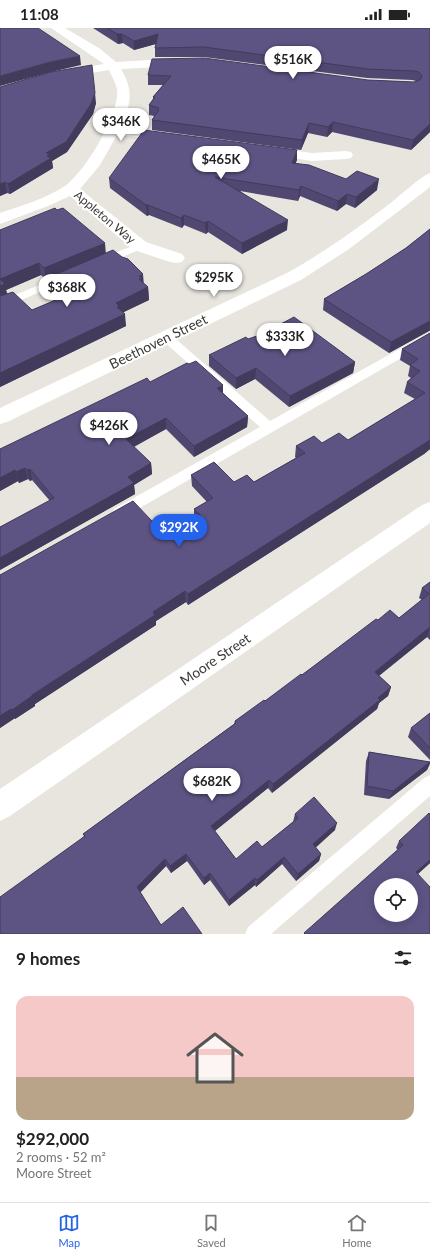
<!DOCTYPE html>
<meta charset="utf-8">
<style>
:root{--surface:#fff;--page:#f6f6f6;--text:#222;--muted:#767676;--line:#e0e0e0;--accent:#2563eb}
body{margin:0;font-family:Lato,sans-serif;background:var(--page);color:var(--text);height:100vh;display:flex;flex-direction:column;font-size:15px;white-space:nowrap}
*{box-sizing:border-box;margin:0}
p{font-size:13px;color:var(--muted)}
.icon{flex:none;width:22px;height:22px;fill:none;stroke:currentColor;stroke-width:2;stroke-linecap:round;stroke-linejoin:round}
.map{position:relative;height:906px;overflow:hidden}
.side{display:flex;flex-direction:column;background:var(--surface);flex:1}
.side>*{flex:none}
.tools{position:absolute;left:374px;top:850px;display:grid;gap:8px}
.tools a{display:grid;place-items:center;width:44px;height:44px;border-radius:50%;background:var(--surface);box-shadow:0 2px 10px #0003;font-size:20px}
.price{position:absolute;translate:-50% -34px;padding:0 9px;border-radius:14px;background:#fff;color:#222;font-size:13px;line-height:26px;filter:drop-shadow(0 1px 2px #0008)}
.price::after{content:'';position:absolute;left:50%;top:24px;width:12px;height:9px;margin-left:-6px;background:inherit;clip-path:polygon(0 0,100% 0,50% 100%)}
.price.current{background:var(--accent);color:#fff}
ul{padding:0;list-style:none}
li{display:grid;align-content:center;gap:8px;height:212px;padding:0 16px}
li span{display:grid;place-items:center;height:124px;border-radius:12px;color:#555}
li>.icon{margin-inline-start:auto}
span .icon{width:72px;height:72px;fill:#fffc;stroke-width:1}
li b{font-size:17px}
h2{display:flex;justify-content:space-between;align-items:center;height:48px;padding:0 16px;font-size:17px}
.status{display:flex;justify-content:space-between;align-items:center;height:28px;padding:0 20px;background:var(--surface);direction:ltr}
.status svg{height:11px;fill:currentColor}
.tabs{display:flex;justify-content:space-around;align-items:center;height:56px;border-top:1px solid var(--line);background:var(--surface);font-size:11px;color:var(--muted)}
.tabs a{display:grid;justify-items:center;gap:2px}
.tabs .current{color:var(--accent)}
.map>svg:first-child{display:block}
</style>
<div class="status"><b>11:08</b><svg viewBox="0 0 49 12"><path d="M0 12V9h3v3zM5 12V6h3v6zM10 12V3h3v9zM15 12V0h3v12zM26 1h20v11H26zM47 4h2v5h-2z"/></svg></div>
<div class="map">
<svg width="430" height="906" viewBox="0 0 430 906">
<rect width="100%" height="100%" fill="#e7e5dd"/>
<g fill="none" stroke-linecap="round" stroke-linejoin="round">
<!-- service -->
<path fill="#fff" fill-rule="evenodd" d="M 140,215 L 145,218 L 144,220 L 105,236 L 101,237 L 96,234 L 97,232 Z
M 69,245 L 75,248 L 73,250 L 0,281 L 0,273 Z
M 430,304 L 430,313 L 424,317 L 124,489 L 119,491 L 114,489 L 112,485 L 114,481 L 260,399 L 162,312 L 160,309 L 162,306 L 170,306 L 270,393 Z
M 430,747 L 430,768 L 271,906 L 245,906 L 248,899 L 424,750 Z"/>
<!-- minor -->
<path fill="#fff" fill-rule="evenodd" d="M 51,0 L 65,0 L 99,20 L 116,34 L 181,30 L 185,31 L 187,34 L 185,37 L 181,38 L 121,41 C 134,63 131,75 121,99 L 170,105 L 175,106 L 177,109 L 175,112 L 170,113 L 117,107 L 100,137 L 80,161 L 146,214 L 182,226 L 185,230 L 182,234 L 176,235 L 170,234 L 134,222 L 70,168 L 48,178 L 0,196 L 0,185 C 21,178 47,170 65,158 C 85,144 120,86 117,62 C 116,55 112,49 109,42 L 62,50 L 57,49 L 56,46 L 57,43 L 104,36 Z
M 268,119 L 312,125 L 346,123 L 351,124 L 353,127 L 351,130 L 346,131 L 312,133 L 263,126 L 261,123 L 263,120 Z
M 430,474 L 430,495 L 10,788 L 0,793 L 0,761 L 422,477 Z"/>
<!-- tertiary -->
<path fill="#fff" fill-rule="evenodd" d="M 430,145 L 430,159 L 425,163 L 349,221 L 301,252 L 7,394 L 0,396 L 0,380 L 289,244 C 322,225 353,204 384,180 C 393,174 422,147 430,145 Z"/>
</g>
<!-- wall -->
<path fill="#514872" fill-rule="evenodd" d="M 93,0 L 430,0 L 430,104 L 411,122 L 332,104 L 327,109 L 308,105 L 301,122 L 152,102 L 152,92 L 154,88 L 149,87 L 149,77 L 153,71 L 153,69 L 163,57 L 148,57 L 148,47 L 368,52 L 414,54 L 416,53 L 412,52 L 367,50 L 204,29 L 155,29 L 155,20 L 156,16 L 134,22 L 123,15 L 118,16 Z
M 0,59 L 96,75 L 93,86 L 67,124 L 52,133 L 53,140 L 10,166 L 7,165 L 0,168 Z
M 297,132 L 295,135 L 377,162 L 355,180 L 346,176 L 337,183 L 300,168 L 298,173 L 240,163 L 287,202 L 242,226 L 208,204 L 206,206 L 184,197 L 182,200 L 149,187 L 147,188 L 110,160 L 109,150 Z
M 430,201 L 430,303 L 429,303 L 389,325 L 323,282 L 324,271 L 366,246 L 406,220 Z
M 0,202 L 106,225 L 148,259 L 149,272 L 123,284 L 126,298 L 0,359 ZM 41,247 L 46,252 L 52,250 L 54,260 L 63,269 L 32,282 L 7,266 L 6,262 Z
M 430,305 L 430,421 L 424,426 L 188,577 L 186,574 L 156,593 L 156,597 L 35,676 L 35,678 L 15,691 L 15,690 L 0,700 L 0,547 L 167,509 L 194,492 L 194,481 L 207,474 L 192,458 L 191,447 L 234,454 L 254,454 L 296,430 L 295,429 L 296,418 L 348,412 L 415,371 L 404,365 L 407,354 L 411,350 L 408,348 L 410,338 L 400,332 L 402,321 Z
M 248,311 L 355,334 L 353,345 L 289,379 L 255,351 L 236,361 L 209,338 L 209,327 Z
M 150,354 L 223,365 L 248,388 L 247,399 L 194,429 L 166,401 L 134,419 L 151,435 L 152,446 L 134,457 L 135,466 L 0,542 L 0,499 L 50,473 L 32,452 L 30,453 L 28,451 L 19,455 L 18,453 L 0,463 L 0,421 Z
M 430,554 L 430,612 L 427,609 L 379,648 L 391,659 L 388,668 L 379,675 L 377,681 L 272,765 L 268,760 L 215,803 L 236,831 L 262,819 L 293,794 L 295,786 L 335,802 L 315,819 L 321,826 L 319,833 L 296,853 L 282,836 L 256,859 L 255,857 L 229,878 L 210,852 L 204,857 L 187,833 L 171,845 L 166,838 L 140,864 L 161,897 L 0,906 L 84,808 L 83,806 L 234,696 L 235,693 L 265,673 L 378,592 L 399,590 L 422,572 L 419,570 L 422,560 Z
M 430,685 L 430,732 L 408,709 L 411,700 Z
M 369,724 L 430,734 L 430,736 L 427,742 L 389,771 L 364,767 L 366,733 Z
M 430,786 L 430,835 L 418,846 L 430,906 L 304,906 L 304,905 L 398,822 L 396,820 L 399,813 Z"/>
<!-- shaded-wall -->
<path fill="#423b5c" d="M 117,6 L 122,6 L 123,15 L 118,16 Z
M 158,6 L 159,15 L 134,22 L 134,13 Z
M 80,28 L 81,37 L 51,44 L 0,58 L 0,48 L 50,34 Z
M 95,65 L 96,75 L 93,86 L 67,124 L 52,133 L 53,140 L 10,166 L 8,156 L 46,125 Z
M 333,94 L 332,104 L 327,109 L 328,99 Z
M 309,95 L 308,105 L 301,122 L 302,112 Z
M 430,96 L 430,104 L 411,122 L 413,112 Z
M 297,122 L 297,132 L 292,145 L 292,135 Z
M 379,151 L 377,162 L 355,180 L 356,169 Z
M 5,154 L 7,165 L 0,168 L 0,156 Z
M 301,158 L 300,168 L 298,173 L 299,162 Z
M 347,166 L 346,176 L 337,183 L 338,173 Z
M 146,177 L 148,177 L 149,187 L 147,188 Z
M 184,187 L 184,197 L 182,200 L 181,190 Z
M 288,192 L 287,202 L 242,226 L 242,215 Z
M 208,193 L 208,204 L 206,206 L 205,195 Z
M 105,215 L 106,227 L 52,248 L 52,250 L 46,252 L 44,240 Z
M 39,235 L 41,247 L 6,262 L 8,268 L 0,272 L 0,251 Z
M 143,246 L 144,258 L 148,259 L 149,272 L 120,286 L 125,286 L 126,298 L 0,359 L 0,345 L 116,275 L 139,248 Z
M 430,293 L 430,300 L 429,303 L 389,325 L 391,314 Z
M 355,334 L 353,345 L 289,379 L 290,368 Z
M 256,340 L 255,351 L 236,361 L 236,350 Z
M 223,357 L 223,368 L 217,360 Z
M 248,388 L 247,399 L 194,429 L 194,418 Z
M 166,390 L 166,401 L 127,422 L 126,411 Z
M 430,412 L 430,421 L 424,426 L 188,577 L 188,566 Z
M 151,435 L 152,446 L 134,457 L 135,466 L 0,542 L 0,530 L 128,449 Z
M 25,440 L 28,451 L 19,455 L 16,444 Z
M 30,441 L 32,452 L 30,453 L 27,442 Z
M 15,442 L 18,453 L 0,463 L 0,450 Z
M 185,563 L 186,574 L 156,593 L 156,597 L 35,676 L 35,678 L 15,691 L 12,682 L 32,667 L 153,584 Z
M 430,599 L 427,609 L 372,653 L 375,644 Z
M 391,659 L 388,668 L 379,675 L 377,681 L 272,765 L 273,756 Z
M 11,681 L 15,690 L 0,700 L 0,688 Z
M 430,734 L 427,742 L 389,771 L 393,763 Z
M 269,752 L 268,760 L 211,806 L 211,798 Z
M 337,795 L 335,802 L 311,824 L 313,816 Z
M 186,826 L 187,833 L 171,845 L 170,838 Z
M 321,826 L 319,833 L 296,853 L 298,846 Z
M 284,829 L 282,836 L 256,859 L 257,852 Z
M 165,831 L 166,838 L 139,866 L 137,859 Z
M 430,832 L 430,835 L 412,851 L 416,844 Z
M 210,845 L 210,852 L 204,857 L 204,850 Z
M 255,850 L 255,857 L 229,878 L 229,872 Z"/>
<!-- building -->
<path fill="#5e5484" stroke="#423b5c" fill-rule="evenodd" d="M 0,0 L 38,0 L 80,28 L 50,34 L 0,48 Z
M 107,0 L 430,0 L 430,96 L 413,112 L 333,94 L 328,99 L 309,95 L 302,112 L 152,92 L 159,82 L 157,82 L 159,80 L 149,77 L 155,69 L 153,69 L 171,48 L 148,47 L 152,31 L 204,30 L 368,52 L 414,54 L 420,52 L 422,48 L 419,44 L 414,43 L 368,41 L 204,19 L 155,20 L 158,6 L 134,13 L 122,6 L 117,6 Z
M 92,37 L 95,65 L 91,76 L 66,114 L 46,125 L 50,126 L 47,128 L 51,130 L 8,156 L 5,154 L 0,156 L 0,59 L 51,44 Z
M 144,102 L 297,122 L 292,135 L 309,137 L 346,151 L 357,143 L 379,151 L 356,169 L 347,166 L 338,173 L 301,158 L 299,162 L 215,149 L 288,192 L 242,215 L 208,193 L 205,195 L 184,187 L 181,190 L 148,177 L 146,177 L 109,150 Z
M 55,180 L 57,182 L 63,180 L 105,215 L 44,240 L 39,235 L 0,251 L 5,256 L 0,258 L 0,202 Z
M 430,201 L 430,293 L 391,314 L 324,271 L 366,246 L 406,220 Z
M 113,222 L 122,229 L 128,231 L 143,246 L 139,248 L 142,250 L 139,251 L 148,259 L 116,275 L 119,278 L 117,279 L 125,286 L 0,345 L 0,268 L 13,264 L 32,282 L 70,266 L 52,248 Z
M 294,289 L 355,334 L 290,368 L 256,340 L 236,350 L 209,327 L 246,309 L 248,311 L 260,307 Z
M 430,305 L 430,412 L 188,566 L 185,563 L 153,584 L 155,587 L 32,667 L 32,668 L 12,682 L 11,681 L 0,688 L 0,547 L 133,473 L 167,509 L 201,488 L 194,481 L 213,470 L 191,447 L 214,434 L 234,454 L 247,447 L 254,454 L 305,425 L 296,418 L 314,408 L 322,415 L 339,405 L 348,412 L 425,365 L 407,354 L 420,343 L 410,337 L 418,331 L 402,321 Z
M 196,333 L 223,357 L 217,360 L 248,388 L 194,418 L 166,390 L 126,411 L 151,435 L 128,449 L 134,455 L 0,530 L 0,499 L 54,470 L 30,441 L 27,442 L 25,440 L 16,444 L 15,442 L 0,450 L 0,421 L 147,350 L 150,354 L 187,335 L 189,336 Z
M 430,554 L 430,599 L 375,644 L 391,659 L 378,670 L 380,672 L 273,756 L 269,752 L 211,798 L 236,831 L 257,813 L 262,819 L 298,790 L 295,786 L 314,769 L 337,795 L 313,816 L 321,826 L 298,846 L 284,829 L 257,852 L 255,850 L 229,872 L 210,845 L 204,850 L 186,826 L 170,838 L 165,831 L 137,859 L 161,897 L 183,879 L 202,906 L 0,906 L 0,869 L 85,808 L 83,806 L 236,695 L 235,693 L 264,672 L 265,673 L 301,646 L 302,647 L 376,591 L 378,592 L 390,582 L 399,590 L 429,566 L 422,560 Z
M 430,685 L 430,720 L 411,700 Z
M 369,724 L 430,734 L 393,763 L 367,758 Z
M 429,785 L 430,786 L 430,832 L 416,844 L 430,859 L 430,906 L 305,906 L 304,905 L 403,817 L 399,813 ZM 381,857 L 411,857 L 411,887 L 381,887 Z"/>
<g text-anchor="middle" dominant-baseline="central" stroke-width="4" stroke-linejoin="round" paint-order="stroke">
<!-- far-street labels -->
<g font-size="12" fill="#3b3a37" stroke="#fff">
<text transform="translate(105 189) rotate(40)">Appleton Way</text>
</g>
<!-- street labels -->
<g font-size="14" fill="#3b3a37" stroke="#fff">
<text transform="translate(158 313) rotate(-26)">Beethoven Street</text>
<text transform="translate(215 631) rotate(-34)">Moore Street</text>
</g>
</g>
</svg>
<div class="tools">
<a><svg class="icon" aria-label="locate" viewBox="0 0 24 24"><circle cx="12" cy="12" r="6"/><path d="M12 2v4M12 18v4M2 12h4M18 12h4"/></svg></a>
</div>
<b class="price" style="left:293px;top:52px">$516K</b>
<b class="price" style="left:121px;top:114px">$346K</b>
<b class="price" style="left:221px;top:152px">$465K</b>
<b class="price" style="left:214px;top:270px">$295K</b>
<b class="price" style="left:67px;top:280px">$368K</b>
<b class="price" style="left:285px;top:329px">$333K</b>
<b class="price" style="left:109px;top:418px">$426K</b>
<b class="price current" style="left:179px;top:520px">$292K</b>
<b class="price" style="left:212px;top:774px">$682K</b>
</div>
<section class="side">
<h2>9 homes<svg class="icon" aria-label="filters" viewBox="0 0 24 24"><path d="M4 7h16M4 17h16"/><circle cx="9" cy="7" r="2"/><circle cx="15" cy="17" r="2"/></svg></h2>
<ul>
<li><span style="background:linear-gradient(#f6c9c9 65%,#b9a48a 0)"><svg class="icon" aria-label="home" viewBox="0 0 24 24"><path d="M3 11l9-7 9 7M6 9v11h12V9"/></svg></span><div><b>$292,000</b><p>2 rooms · 52 m²</p><p>Moore Street</p></div></li>
</ul>
</section>
<nav class="tabs">
<a class="current"><svg class="icon" aria-label="map" viewBox="0 0 24 24"><path d="M3 6l6-2 6 2 6-2v14l-6 2-6-2-6 2zM9 4v14M15 6v14"/></svg>Map</a>
<a><svg class="icon" aria-label="saved" viewBox="0 0 24 24"><path d="M7 4h10v16l-5-4-5 4z"/></svg>Saved</a>
<a><svg class="icon" aria-label="home" viewBox="0 0 24 24"><path d="M3 11l9-7 9 7M6 9v11h12V9"/></svg>Home</a>
</nav>
